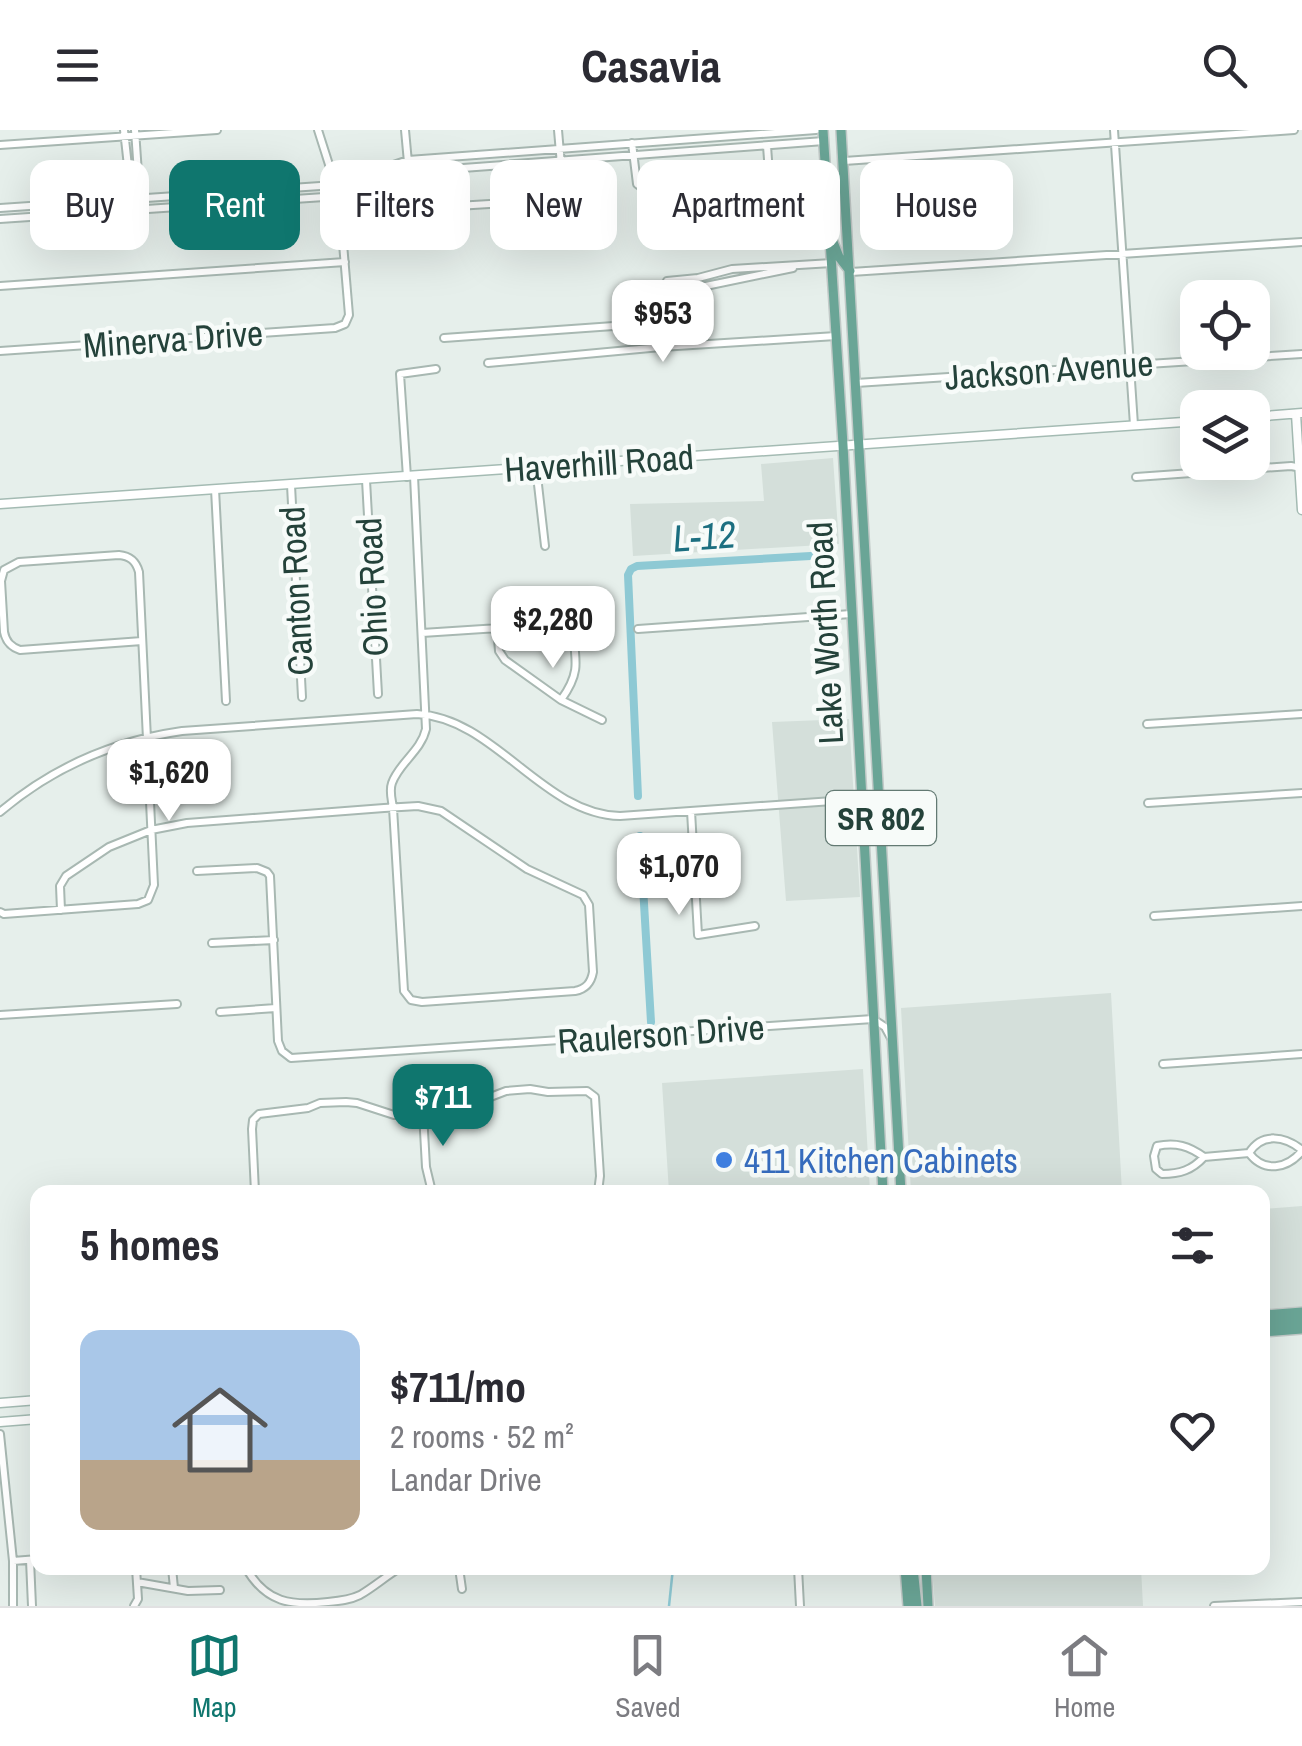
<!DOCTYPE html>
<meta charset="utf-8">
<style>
:root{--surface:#fff;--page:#f2f2f3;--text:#2b2b33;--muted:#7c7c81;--line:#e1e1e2;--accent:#0f766e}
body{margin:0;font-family:"Archivo Narrow",sans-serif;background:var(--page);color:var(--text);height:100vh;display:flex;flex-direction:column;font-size:38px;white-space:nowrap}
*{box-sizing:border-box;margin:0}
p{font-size:32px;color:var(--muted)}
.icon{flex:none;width:55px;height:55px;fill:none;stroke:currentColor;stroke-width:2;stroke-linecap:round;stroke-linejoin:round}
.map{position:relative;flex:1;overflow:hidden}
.sheet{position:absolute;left:30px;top:1055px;width:1240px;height:390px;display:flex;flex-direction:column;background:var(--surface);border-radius:20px;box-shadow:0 10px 40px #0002}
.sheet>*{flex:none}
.banner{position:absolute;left:30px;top:30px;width:1242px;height:90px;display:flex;gap:20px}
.buttons{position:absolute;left:1180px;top:150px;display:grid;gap:20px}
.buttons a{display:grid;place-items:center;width:90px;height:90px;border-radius:20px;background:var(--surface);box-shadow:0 10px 40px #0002;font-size:50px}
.price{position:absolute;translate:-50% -85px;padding:0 22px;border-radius:20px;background:#fff;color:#222;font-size:32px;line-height:65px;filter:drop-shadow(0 2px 5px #0008)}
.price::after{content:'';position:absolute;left:50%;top:60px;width:30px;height:22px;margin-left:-15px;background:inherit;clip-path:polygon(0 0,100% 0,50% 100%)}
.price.active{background:var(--accent);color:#fff}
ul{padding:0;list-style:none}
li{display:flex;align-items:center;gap:30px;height:250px;padding:0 50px}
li+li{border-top:2px solid var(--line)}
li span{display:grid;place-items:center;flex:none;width:280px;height:200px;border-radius:20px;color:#555}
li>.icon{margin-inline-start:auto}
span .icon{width:120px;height:120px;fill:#fffc;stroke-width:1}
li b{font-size:42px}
h2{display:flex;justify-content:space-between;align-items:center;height:120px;padding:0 50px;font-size:42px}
.pill{padding:0 35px;border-radius:20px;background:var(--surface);box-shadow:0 10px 40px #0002;font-size:35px;line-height:90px}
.pill.active{background:var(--accent);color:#fff}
header{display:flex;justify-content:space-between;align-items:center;height:130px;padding:0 50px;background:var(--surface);font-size:45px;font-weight:800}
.menu{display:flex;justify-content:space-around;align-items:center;height:140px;border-top:2px solid var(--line);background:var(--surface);font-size:28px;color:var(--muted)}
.menu a{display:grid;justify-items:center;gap:5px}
.menu .active{color:var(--accent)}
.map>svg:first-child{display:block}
</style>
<header><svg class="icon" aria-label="menu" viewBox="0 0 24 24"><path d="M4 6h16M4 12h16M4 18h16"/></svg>Casavia<svg class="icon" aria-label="search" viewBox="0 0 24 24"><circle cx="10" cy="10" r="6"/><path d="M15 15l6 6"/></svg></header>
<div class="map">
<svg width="1302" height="1476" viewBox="0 0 1302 1476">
<rect width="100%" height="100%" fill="#e6efeb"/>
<!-- built -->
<path fill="#d4dfda" d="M 833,328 L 839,414 L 633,426 L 630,374 L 764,371 L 761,334 Z
M 849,589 L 860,767 L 786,771 L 772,592 Z
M 1111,863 L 1122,1062 L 911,1062 L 901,878 Z
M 863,939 L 870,1062 L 669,1062 L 662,953 Z
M 1302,1076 L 1302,1176 L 1263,1179 L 1263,1079 Z
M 932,1438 L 1141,1438 L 1143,1476 L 935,1476 Z"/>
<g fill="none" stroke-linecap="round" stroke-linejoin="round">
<!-- stream -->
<path stroke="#8ec9d4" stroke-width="2.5" d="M 669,1476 L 673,1438"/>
<!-- canal -->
<path stroke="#8ec9d4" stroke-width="8" d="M 638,666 L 628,445 L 631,439 L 637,436 L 828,425
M 640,706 L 651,892"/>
<!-- street casing -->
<g stroke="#a8b8b2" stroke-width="10">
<path id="street" d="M 124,0 L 132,73
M 135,0 L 140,72
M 405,0 L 411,65 L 415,74 L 424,78 L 554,70 L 563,58 L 558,0
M 1114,0 L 1134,295
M 632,13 L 637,54 L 648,62 L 760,55 L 769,43 L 767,16
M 0,15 L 217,0
M 844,31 L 1294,0
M 0,78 L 335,55 L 408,30 L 816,0
M 0,89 L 339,66 L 409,42 L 824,11
M 851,142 L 1302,112
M 0,156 L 345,132
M 667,162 L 696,158 L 793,138
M 444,208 L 670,192 L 667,151 L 698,148 L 732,139 L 832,133
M 0,221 L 335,198 L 345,194 L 349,185 L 339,66 L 318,0
M 488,233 L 661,217 L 836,206
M 856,253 L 1302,224
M 536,337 L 545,416
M 407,347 L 400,244 L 436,239
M 1136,347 L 1291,336 L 1302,338
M 366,350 L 378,564
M 291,355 L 302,567
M 215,359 L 226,571
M 497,497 L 499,521 L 505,530 L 561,570 L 602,590
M 638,499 L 851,484
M 422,503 L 561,494 L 573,505 C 577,534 579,545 561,570
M 1147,594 L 1302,584
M 1148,673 L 1302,663
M 691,681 L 698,805 L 755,796
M 0,682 C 53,637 113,611 182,601 L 417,584 C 495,588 542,684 620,686 L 861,669 L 873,678 L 879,690
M 197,741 L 257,738 L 267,742 L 270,746 L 278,911 L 282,921 L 291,928 L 873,889 L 885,897 L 891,908
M 61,780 L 60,756 L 66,746 L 109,717 L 151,700 L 187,693 L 384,678 L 418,676 L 441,681 L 527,739 L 583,765 L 589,775 L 593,842 C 591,853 586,859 575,861 L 422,872 L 411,870 L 404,861 L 393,678 C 392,670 389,661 392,653 C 399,633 421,621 426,599 L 414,346
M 0,782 L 4,784 L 138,774 L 148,770 L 154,755 L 139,442 C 136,431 130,426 119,425 L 19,432 L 4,440 L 1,451 L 4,502 C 6,512 11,517 20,520 L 142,511
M 1154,786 L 1302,776
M 212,813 L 274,810
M 220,882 L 276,878
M 0,885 L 177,874
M 1163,934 L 1302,924
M 423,983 L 426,1037 L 432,1062
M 1249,1023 C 1264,1043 1287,1039 1302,1021
M 1204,1027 C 1192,1040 1180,1044 1162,1044 L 1156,1039 L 1154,1026 L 1157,1016 C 1176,1012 1189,1016 1204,1027 L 1249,1023 C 1262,1002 1285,1006 1302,1020
M 255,1062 L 252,999 L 253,990 L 259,984 L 308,978 L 320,973 L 346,972 L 357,973 L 394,985 L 410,985 L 459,979 L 506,961 L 530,959 L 548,962 L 587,961 L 595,967 L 600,1046 L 598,1062
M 0,1304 L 13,1431 L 13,1476
M 30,1430 L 32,1476
M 13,1431 L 38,1429
M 172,1438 L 174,1458
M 246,1438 C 266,1473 291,1476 328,1472 C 339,1471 350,1470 360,1465 C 374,1457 386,1446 400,1438
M 459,1438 L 462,1459
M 798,1438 L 800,1476
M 137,1452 L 188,1461 L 220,1460
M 134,1476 L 138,1469 L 136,1438
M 1214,1476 L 1302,1472"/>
</g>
<!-- secondary casing -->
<g stroke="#a4bbb3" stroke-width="11">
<path id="secondary" d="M 1296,284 L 1302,380
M 1252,287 L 1302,283
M 0,374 L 1198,291
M 0,1273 L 38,1270
M 0,1292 L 38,1289"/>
</g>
<!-- primary casing -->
<g stroke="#c2cac8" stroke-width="12">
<path id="primary" d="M 823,0 L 843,315 L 883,1062
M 841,0 L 901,1062
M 833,112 L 839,127 L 850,141
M 1262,1185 L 1302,1182
M 1262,1193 L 1302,1190
M 1262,1202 L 1302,1199
M 905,1438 L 908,1476
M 913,1438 L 917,1476
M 926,1438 L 928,1476"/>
</g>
<!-- street -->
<use href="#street" stroke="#fff" stroke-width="6"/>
<!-- secondary -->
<use href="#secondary" stroke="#fff" stroke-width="8"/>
<!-- primary -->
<use href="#primary" stroke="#6aa596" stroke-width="9"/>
</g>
<!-- markers -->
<circle fill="#3f7fe0" stroke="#f7fbf9" stroke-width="4" cx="724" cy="1030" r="10"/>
<g text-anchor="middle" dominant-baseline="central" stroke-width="9" stroke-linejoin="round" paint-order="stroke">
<!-- shield labels -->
<rect fill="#f7fbf9" stroke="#637a73" stroke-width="2.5" x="826" y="661" width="110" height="54" rx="8"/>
<g font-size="32" font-weight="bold" fill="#24423a">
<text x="881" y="688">SR 802</text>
</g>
<!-- street labels -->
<g font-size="35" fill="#24423a" stroke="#f7fbf9">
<text transform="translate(173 209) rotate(-4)">Minerva Drive</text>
<text transform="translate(1049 240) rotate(-4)">Jackson Avenue</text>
<text transform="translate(599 333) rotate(-4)">Haverhill Road</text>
<text transform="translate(372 457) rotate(-93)">Ohio Road</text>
<text transform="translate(296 461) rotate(-93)">Canton Road</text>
<text transform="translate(825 503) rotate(-93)">Lake Worth Road</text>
<text transform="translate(661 904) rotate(-4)">Raulerson Drive</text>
</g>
<!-- shop labels -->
<g font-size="35" fill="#366cbe" stroke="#f7fbf9" text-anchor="start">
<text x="744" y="1030">411 Kitchen Cabinets</text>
</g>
<!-- water labels -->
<g font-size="38" font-style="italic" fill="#1c6f80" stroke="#f7fbf9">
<text transform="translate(704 406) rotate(-4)">L-12</text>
</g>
</g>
</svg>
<div class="buttons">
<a><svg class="icon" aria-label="locate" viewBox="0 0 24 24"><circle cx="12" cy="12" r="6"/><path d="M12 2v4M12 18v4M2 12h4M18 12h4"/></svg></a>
<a><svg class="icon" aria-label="layers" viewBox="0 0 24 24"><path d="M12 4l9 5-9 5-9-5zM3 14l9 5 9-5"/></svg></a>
</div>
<b class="price" style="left:663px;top:235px">$953</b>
<b class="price" style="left:553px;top:541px">$2,280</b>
<b class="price" style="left:169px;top:694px">$1,620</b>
<b class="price" style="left:679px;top:788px">$1,070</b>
<b class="price active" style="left:443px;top:1019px">$711</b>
<div class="banner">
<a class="pill">Buy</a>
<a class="pill active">Rent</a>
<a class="pill">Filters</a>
<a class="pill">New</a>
<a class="pill">Apartment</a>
<a class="pill">House</a>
</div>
<section class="sheet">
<h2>5 homes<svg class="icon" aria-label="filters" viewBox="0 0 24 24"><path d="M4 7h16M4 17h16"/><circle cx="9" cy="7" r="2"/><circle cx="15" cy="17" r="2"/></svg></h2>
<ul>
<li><span style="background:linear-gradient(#a9c7e8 65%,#b9a48a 0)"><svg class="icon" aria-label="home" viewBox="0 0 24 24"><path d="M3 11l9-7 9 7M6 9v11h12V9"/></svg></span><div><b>$711/mo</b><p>2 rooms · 52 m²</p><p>Landar Drive</p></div><svg class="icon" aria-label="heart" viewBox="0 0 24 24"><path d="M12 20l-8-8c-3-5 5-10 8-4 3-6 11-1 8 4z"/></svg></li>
</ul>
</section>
</div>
<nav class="menu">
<a class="active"><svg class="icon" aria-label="map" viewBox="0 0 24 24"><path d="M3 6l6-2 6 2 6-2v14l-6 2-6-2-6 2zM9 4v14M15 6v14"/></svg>Map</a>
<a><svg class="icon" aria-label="saved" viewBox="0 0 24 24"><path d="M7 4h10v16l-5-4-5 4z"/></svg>Saved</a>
<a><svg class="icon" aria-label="home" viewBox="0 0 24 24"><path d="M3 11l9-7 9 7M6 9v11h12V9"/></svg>Home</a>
</nav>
